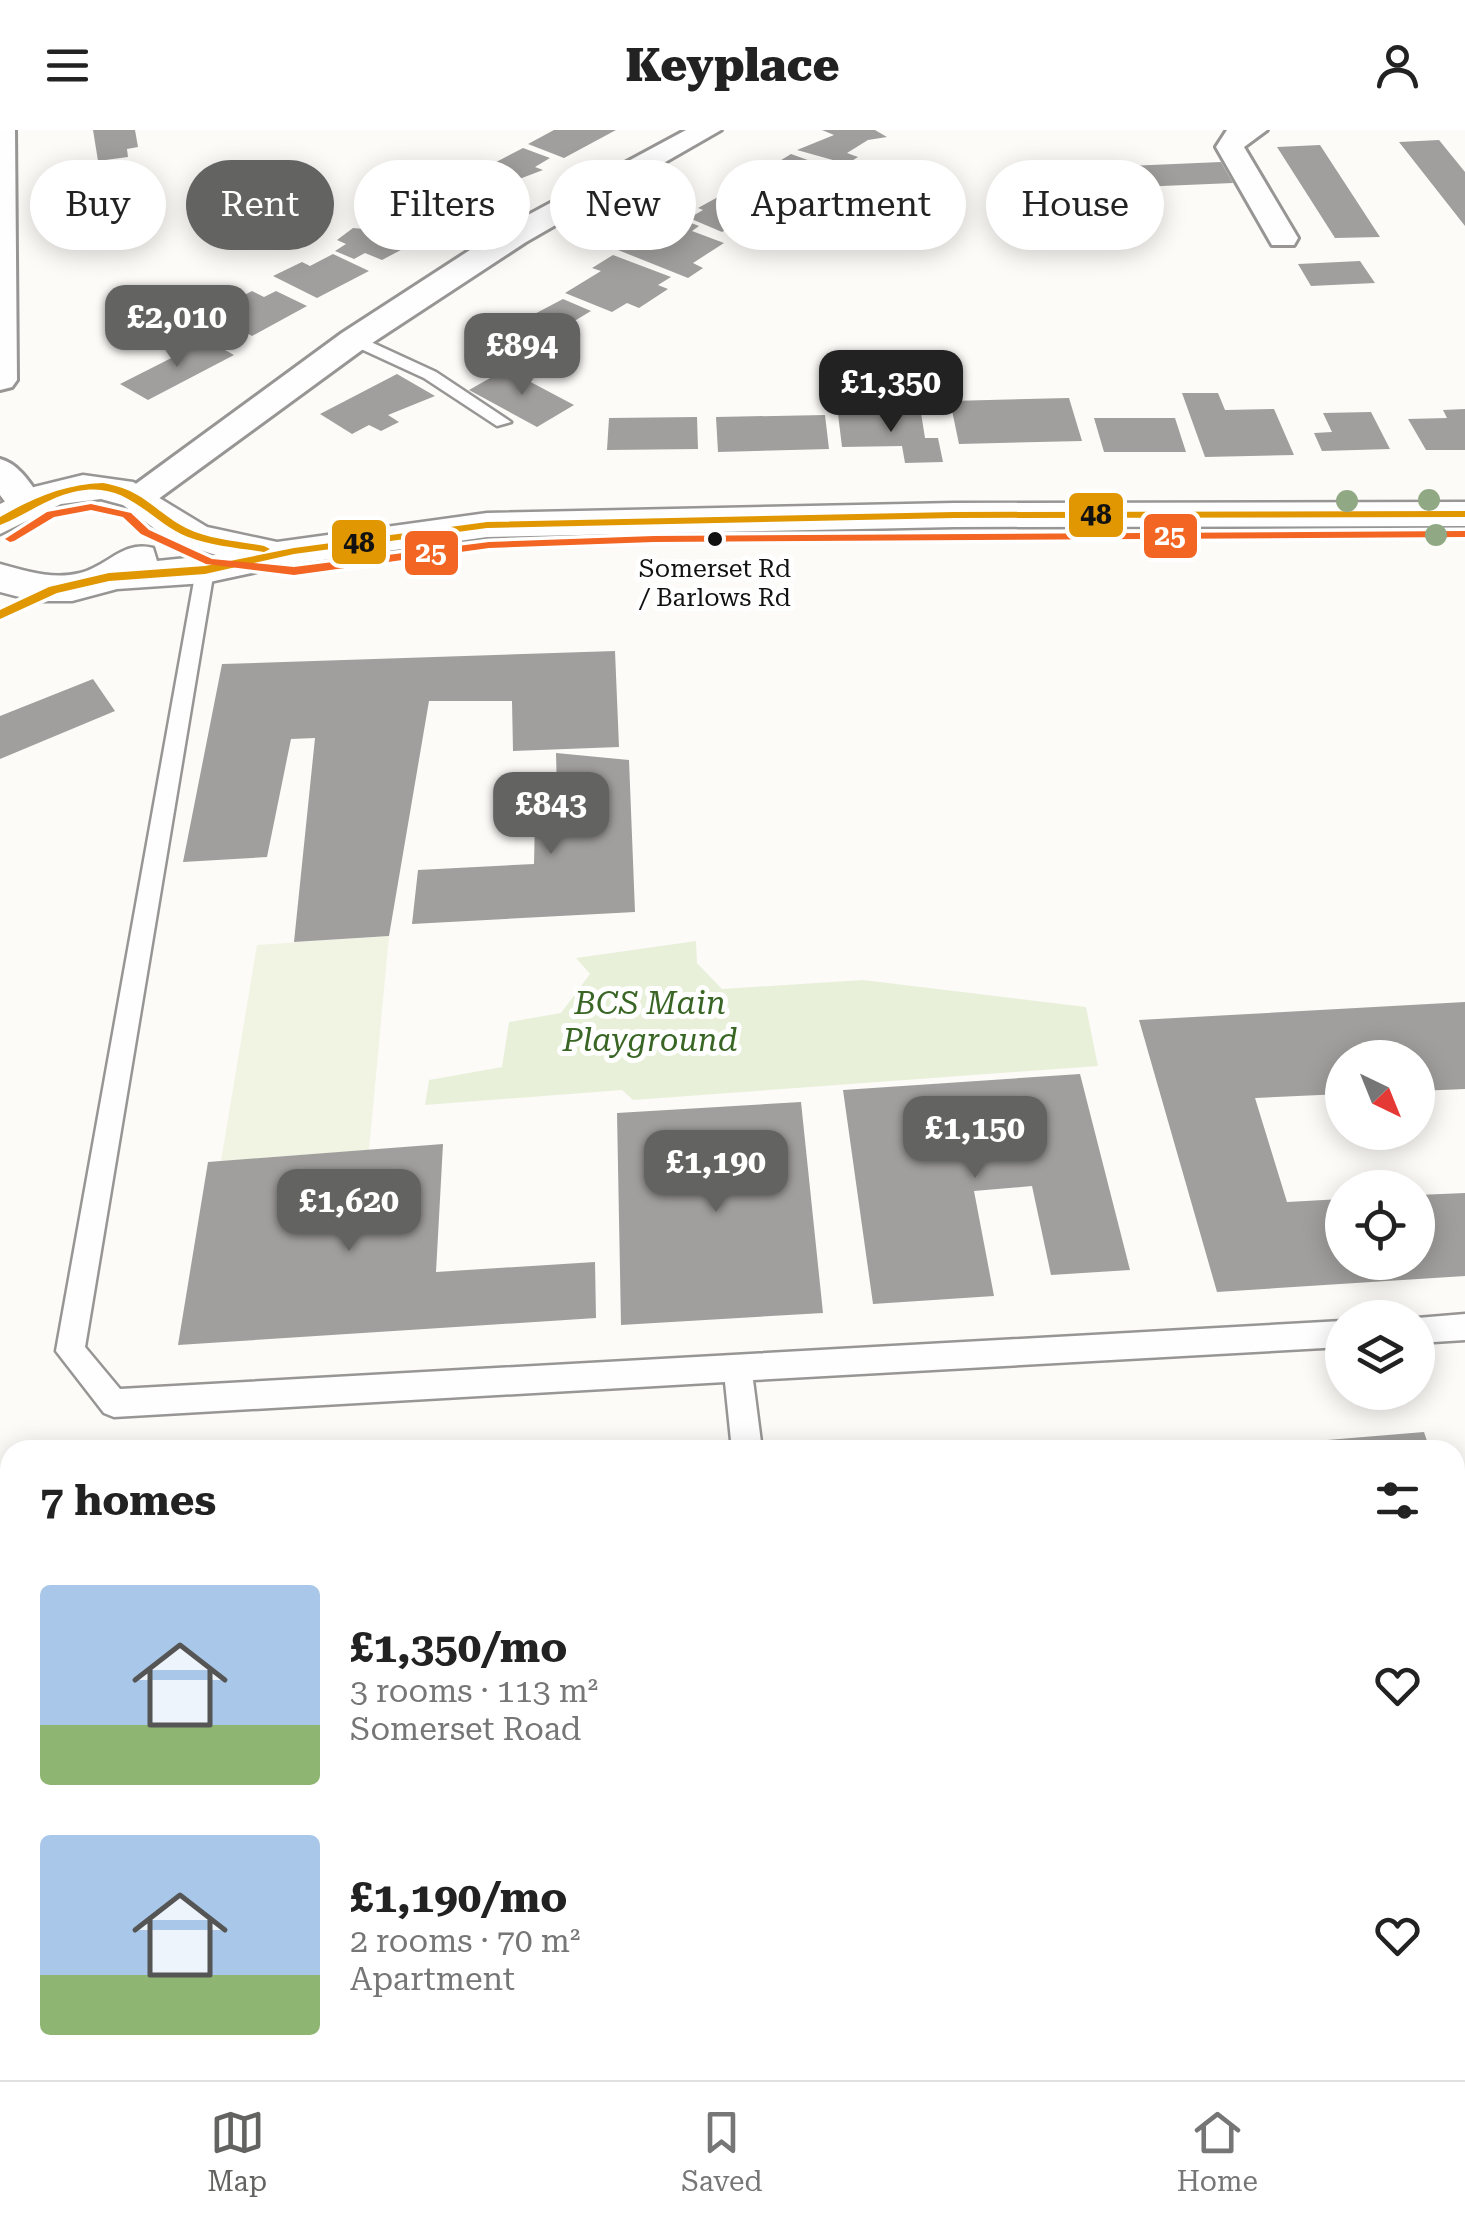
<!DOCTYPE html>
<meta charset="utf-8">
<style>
:root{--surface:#fff;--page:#f2f2f2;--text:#222;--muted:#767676;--line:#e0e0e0;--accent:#636362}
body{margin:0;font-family:"Roboto Serif",serif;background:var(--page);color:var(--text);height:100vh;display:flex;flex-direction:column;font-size:38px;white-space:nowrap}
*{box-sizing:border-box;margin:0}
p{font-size:32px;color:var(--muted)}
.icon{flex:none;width:55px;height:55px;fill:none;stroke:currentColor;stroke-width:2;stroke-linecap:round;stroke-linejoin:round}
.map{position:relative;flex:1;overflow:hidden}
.side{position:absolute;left:0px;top:1310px;width:1465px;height:640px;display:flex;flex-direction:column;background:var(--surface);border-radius:30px 30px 0 0;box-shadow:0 5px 25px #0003}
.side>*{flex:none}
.top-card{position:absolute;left:30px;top:30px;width:1405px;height:90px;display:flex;gap:20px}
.needle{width:65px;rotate:137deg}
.buttons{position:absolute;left:1325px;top:910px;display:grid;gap:20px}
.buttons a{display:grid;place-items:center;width:110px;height:110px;border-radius:50%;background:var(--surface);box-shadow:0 5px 25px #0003;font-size:50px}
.price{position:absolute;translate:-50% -85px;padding:0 22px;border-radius:20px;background:var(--accent);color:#fff;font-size:32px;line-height:65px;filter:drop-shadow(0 2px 5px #0008)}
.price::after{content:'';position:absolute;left:50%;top:60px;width:30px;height:22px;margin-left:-15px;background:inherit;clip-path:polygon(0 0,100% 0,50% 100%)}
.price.active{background:#222;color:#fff}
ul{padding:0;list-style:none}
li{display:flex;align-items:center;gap:30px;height:250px;padding:0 40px}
li span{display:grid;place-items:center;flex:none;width:280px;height:200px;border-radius:10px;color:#555}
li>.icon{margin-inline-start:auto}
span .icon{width:120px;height:120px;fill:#fffc;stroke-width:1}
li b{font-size:42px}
h2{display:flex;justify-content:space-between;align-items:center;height:120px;padding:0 40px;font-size:42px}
.chip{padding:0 35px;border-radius:45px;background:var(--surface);box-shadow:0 5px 25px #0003;font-size:35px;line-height:90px}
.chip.active{background:var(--accent);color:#fff}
header{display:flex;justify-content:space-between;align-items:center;height:130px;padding:0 40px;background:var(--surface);font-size:45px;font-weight:800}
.dock{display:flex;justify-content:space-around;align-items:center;height:140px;border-top:2px solid var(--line);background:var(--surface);font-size:28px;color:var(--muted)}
.dock a{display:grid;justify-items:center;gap:5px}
.dock .active{color:var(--accent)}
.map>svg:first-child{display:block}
</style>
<header><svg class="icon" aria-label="menu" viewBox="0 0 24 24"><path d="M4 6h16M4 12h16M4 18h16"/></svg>Keyplace<svg class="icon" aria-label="person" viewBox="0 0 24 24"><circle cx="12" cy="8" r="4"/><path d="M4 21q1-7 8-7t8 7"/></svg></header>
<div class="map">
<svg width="1465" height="1950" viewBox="0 0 1465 1950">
<rect width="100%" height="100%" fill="#fcfbf8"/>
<!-- green -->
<path fill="#e9f0da" d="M 696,811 L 697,833 L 722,859 L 863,850 L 1086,877 L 1098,936 L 633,970 L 622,960 L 425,975 L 429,950 L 502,937 L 509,892 L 561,883 L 590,844 L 576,828 Z"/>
<!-- pitch -->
<path fill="#f1f4e3" d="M 389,806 L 369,1020 L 221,1031 L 257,815 Z"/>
<!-- building -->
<path fill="#a09f9d" d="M 93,0 L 135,0 L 138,17 L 127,19 L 128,27 L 98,31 Z
M 554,0 L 616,0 L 564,28 L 528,14 Z
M 822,0 L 875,0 L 887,7 L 868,10 L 847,23 L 858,27 L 847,34 L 797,20 L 834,5 Z
M 1439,10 L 1465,42 L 1465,96 L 1399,12 Z
M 1320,15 L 1380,107 L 1335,108 L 1277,17 Z
M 523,18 L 550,28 L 535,37 L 543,40 L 501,56 L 508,59 L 435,99 L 399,83 Z
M 791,24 L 830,38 L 787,65 L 747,51 Z
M 1221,32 L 1233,53 L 1091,59 L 1081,38 Z
M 738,56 L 761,66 L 746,74 L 759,80 L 722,102 L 689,88 L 703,80 L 698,78 Z
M 1094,64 L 1115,111 L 1072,113 L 1049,67 Z
M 678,88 L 699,96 L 692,101 L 724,113 L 693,133 L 703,138 L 688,148 L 618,120 Z
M 396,89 L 431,104 L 382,130 L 365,123 L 354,129 L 335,121 L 346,114 L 337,110 L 353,98 L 374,100 Z
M 333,124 L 369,141 L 317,168 L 273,146 L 302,132 L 310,136 Z
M 613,125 L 671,147 L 658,155 L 668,159 L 639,178 L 627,173 L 612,182 L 565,163 L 601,141 L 592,138 Z
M 1360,131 L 1375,153 L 1311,156 L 1298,134 Z
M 252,161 L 264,167 L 276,161 L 307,176 L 252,206 L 245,202 L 230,210 L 208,199 L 224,191 L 209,184 Z
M 563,169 L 591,181 L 551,205 L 562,210 L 528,231 L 483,211 Z
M 207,210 L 234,225 L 148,270 L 120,254 Z
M 506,239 L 574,275 L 537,297 L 469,260 Z
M 397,244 L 435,266 L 388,285 L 399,292 L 381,301 L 369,295 L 352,304 L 320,284 Z
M 1182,263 L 1218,263 L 1225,280 L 1274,279 L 1294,325 L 1205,327 Z
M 1069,268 L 1082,311 L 959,314 L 950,271 Z
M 1465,279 L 1465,320 L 1426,320 L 1408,289 L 1447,288 L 1443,280 Z
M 1371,282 L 1390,319 L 1322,321 L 1314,303 L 1332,302 L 1323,283 Z
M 921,283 L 925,308 L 938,308 L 943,332 L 905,333 L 902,316 L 842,317 L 838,284 Z
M 825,285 L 829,319 L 718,322 L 716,287 Z
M 697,287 L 698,319 L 607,320 L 609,288 Z
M 1094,288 L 1175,288 L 1186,322 L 1104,322 Z
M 615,521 L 619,617 L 513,621 L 512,571 L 429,571 L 389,806 L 294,812 L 315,608 L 291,609 L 267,727 L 183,732 L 222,534 Z
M 93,549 L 115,581 L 0,629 L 0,586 Z
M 556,623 L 629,630 L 635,782 L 412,794 L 418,740 L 534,734 L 535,691 L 544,666 L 557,662 Z
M 1465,872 L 1465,959 L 1418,961 L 1418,928 L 1342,928 L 1342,964 L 1255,968 L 1287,1072 L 1342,1069 L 1342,1132 L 1418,1132 L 1418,1065 L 1465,1063 L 1465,1146 L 1217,1162 L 1139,890 Z
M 1080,944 L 1130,1140 L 1051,1145 L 1032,1056 L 974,1061 L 994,1166 L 873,1174 L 843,960 Z
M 801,972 L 823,1183 L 621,1195 L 617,983 Z
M 443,1014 L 436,1142 L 595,1132 L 596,1188 L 178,1215 L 208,1032 Z
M 1424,1302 L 1430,1320 L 1244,1320 L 1244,1317 Z
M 1455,1384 L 1465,1409 L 1465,1861 L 1455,1863 Z"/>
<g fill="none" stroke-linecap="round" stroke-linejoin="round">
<!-- service casing -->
<g stroke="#979695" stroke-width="5">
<path id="service" d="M 348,207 L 360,207 L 436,242 L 511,292 L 497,296 L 424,248 L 348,213 Z
M 205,434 L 214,440 L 85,1217 L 120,1259 L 1342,1191 L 1342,1217 L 753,1250 L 762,1320 L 732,1320 L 725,1252 L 114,1287 L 104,1283 L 56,1221 L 196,440 Z
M 1465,1184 L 1465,1210 L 1418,1213 L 1417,1188 Z"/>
</g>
<!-- minor casing -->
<g stroke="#979695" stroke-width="6">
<path id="minor" d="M 0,0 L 15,0 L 17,250 L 12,257 L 0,260 Z
M 686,0 L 721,0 L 526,112 L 366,217 L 150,375 L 124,375 L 118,367 L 342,203 L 504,98 Z
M 1227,0 L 1267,0 L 1244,17 L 1298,108 L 1294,115 L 1272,115 L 1216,17 Z
M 0,329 C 20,334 32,356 44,373 L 38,381 L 12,381 L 0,365 Z"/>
</g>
<!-- tertiary casing -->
<g stroke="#979695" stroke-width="5">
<path id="tertiary" d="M 83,345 L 133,352 L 207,397 L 277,412 L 487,383 L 954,373 L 1465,372 L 1465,396 L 954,397 L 487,407 L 294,434 L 205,453 L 117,459 L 72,471 L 35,471 L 0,462 L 0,434 C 27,441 52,450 80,443 C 108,436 123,410 153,418 L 157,431 L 216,425 L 171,411 L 123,375 L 101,369 L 61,374 L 0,404 L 0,374 L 34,357 Z"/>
</g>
<!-- service -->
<use href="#service" fill="#fffefe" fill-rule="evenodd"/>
<!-- minor -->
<use href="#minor" fill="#fffefe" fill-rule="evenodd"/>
<!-- tertiary -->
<use href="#tertiary" fill="#fffefe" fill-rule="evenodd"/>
<!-- bus-1 casing -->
<g stroke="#fff" stroke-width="7">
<path id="bus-1" d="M 103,353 C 146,361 152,380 186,398 C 210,410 238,411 264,416 L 270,419 L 264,422 C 239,418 212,416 188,407 C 151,392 130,355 85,360 C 53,363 29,384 0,395 L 0,387 C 33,368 65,354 103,353 Z
M 1465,381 L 1465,387 L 954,388 L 487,398 L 294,424 L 205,444 L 109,451 L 57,463 L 0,489 L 0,480 L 49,457 L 109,443 L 205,436 L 294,418 L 487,392 L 954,382 Z"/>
</g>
<!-- bus-2 casing -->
<g stroke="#fff" stroke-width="7">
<path id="bus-2" d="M 91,374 L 131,383 L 149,400 L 212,429 L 294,437 L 489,412 L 654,406 L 1465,401 L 1465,407 L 654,412 L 489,418 L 294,445 L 206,434 L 141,404 L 123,387 L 91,380 L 54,387 L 14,411 L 10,412 L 5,409 L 47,382 Z"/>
</g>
<!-- bus-1 -->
<use href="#bus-1" fill="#e09702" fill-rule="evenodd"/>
<!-- bus-2 -->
<use href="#bus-2" fill="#f26522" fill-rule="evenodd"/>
</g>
<!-- trees -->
<g fill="#91a884">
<circle cx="1429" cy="370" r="11"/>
<circle cx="1347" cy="371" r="11"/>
<circle cx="1436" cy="405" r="11"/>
</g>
<!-- markers -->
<circle fill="#111" stroke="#fff" stroke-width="4" cx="715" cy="409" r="9"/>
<g text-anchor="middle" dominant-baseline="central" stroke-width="10" stroke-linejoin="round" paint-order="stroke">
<!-- far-bus labels -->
<g font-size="25" fill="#111" stroke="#fff">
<text x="715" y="438">Somerset Rd<tspan x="715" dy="29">/ Barlows Rd</tspan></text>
</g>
<!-- park labels -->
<g font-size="32" font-style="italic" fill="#396525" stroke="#fff">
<text x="650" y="873">BCS Main<tspan x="650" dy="37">Playground</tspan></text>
</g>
</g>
<g stroke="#fff" stroke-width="4">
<rect x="1067" y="361" width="58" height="48" rx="10" fill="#e09702"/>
<rect x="1142" y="382" width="57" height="48" rx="10" fill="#f26522"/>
<rect x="330" y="388" width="58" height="48" rx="10" fill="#e09702"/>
<rect x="403" y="399" width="57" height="48" rx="10" fill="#f26522"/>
</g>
<g font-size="28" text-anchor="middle" font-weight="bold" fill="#fff">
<text x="1170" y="415">25</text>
<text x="431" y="432">25</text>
</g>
<g font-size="28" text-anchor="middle" font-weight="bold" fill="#111">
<text x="1096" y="394">48</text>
<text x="359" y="422">48</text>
</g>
</svg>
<div class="buttons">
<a><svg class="needle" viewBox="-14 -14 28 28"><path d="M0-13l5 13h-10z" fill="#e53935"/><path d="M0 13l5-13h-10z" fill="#767676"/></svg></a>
<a><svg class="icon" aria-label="locate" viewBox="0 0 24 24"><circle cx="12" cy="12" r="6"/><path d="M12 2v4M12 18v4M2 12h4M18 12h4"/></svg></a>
<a><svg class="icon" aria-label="layers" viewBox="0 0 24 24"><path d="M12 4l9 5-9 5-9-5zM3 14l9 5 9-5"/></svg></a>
</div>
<b class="price" style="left:177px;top:240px">£2,010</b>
<b class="price" style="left:522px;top:268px">£894</b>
<b class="price active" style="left:891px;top:305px">£1,350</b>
<b class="price" style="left:551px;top:727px">£843</b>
<b class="price" style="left:975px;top:1051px">£1,150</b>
<b class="price" style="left:716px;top:1085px">£1,190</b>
<b class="price" style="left:349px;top:1124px">£1,620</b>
<div class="top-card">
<a class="chip">Buy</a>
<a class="chip active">Rent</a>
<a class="chip">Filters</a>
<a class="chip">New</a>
<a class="chip">Apartment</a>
<a class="chip">House</a>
</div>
<section class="side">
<h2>7 homes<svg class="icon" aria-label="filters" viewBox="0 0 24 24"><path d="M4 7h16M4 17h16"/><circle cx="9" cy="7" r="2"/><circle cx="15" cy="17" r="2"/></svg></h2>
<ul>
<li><span style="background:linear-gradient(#a9c7e8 70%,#8fb573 0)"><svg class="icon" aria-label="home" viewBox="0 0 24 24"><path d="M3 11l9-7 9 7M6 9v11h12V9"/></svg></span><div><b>£1,350/mo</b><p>3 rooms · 113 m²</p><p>Somerset Road</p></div><svg class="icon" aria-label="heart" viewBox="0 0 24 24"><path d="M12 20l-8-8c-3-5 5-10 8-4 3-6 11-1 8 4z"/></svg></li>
<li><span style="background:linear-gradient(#a9c7e8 70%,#8fb573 0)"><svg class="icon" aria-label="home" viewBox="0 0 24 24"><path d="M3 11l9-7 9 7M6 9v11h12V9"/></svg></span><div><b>£1,190/mo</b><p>2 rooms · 70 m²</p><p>Apartment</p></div><svg class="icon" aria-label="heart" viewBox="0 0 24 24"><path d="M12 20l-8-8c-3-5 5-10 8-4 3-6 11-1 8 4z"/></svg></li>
</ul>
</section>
</div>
<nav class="dock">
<a class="active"><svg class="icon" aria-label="map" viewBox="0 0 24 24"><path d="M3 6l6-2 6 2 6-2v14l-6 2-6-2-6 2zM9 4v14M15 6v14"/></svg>Map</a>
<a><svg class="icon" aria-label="saved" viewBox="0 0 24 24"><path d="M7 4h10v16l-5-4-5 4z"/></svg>Saved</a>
<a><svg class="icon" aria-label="home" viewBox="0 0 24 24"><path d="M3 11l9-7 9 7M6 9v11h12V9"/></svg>Home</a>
</nav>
